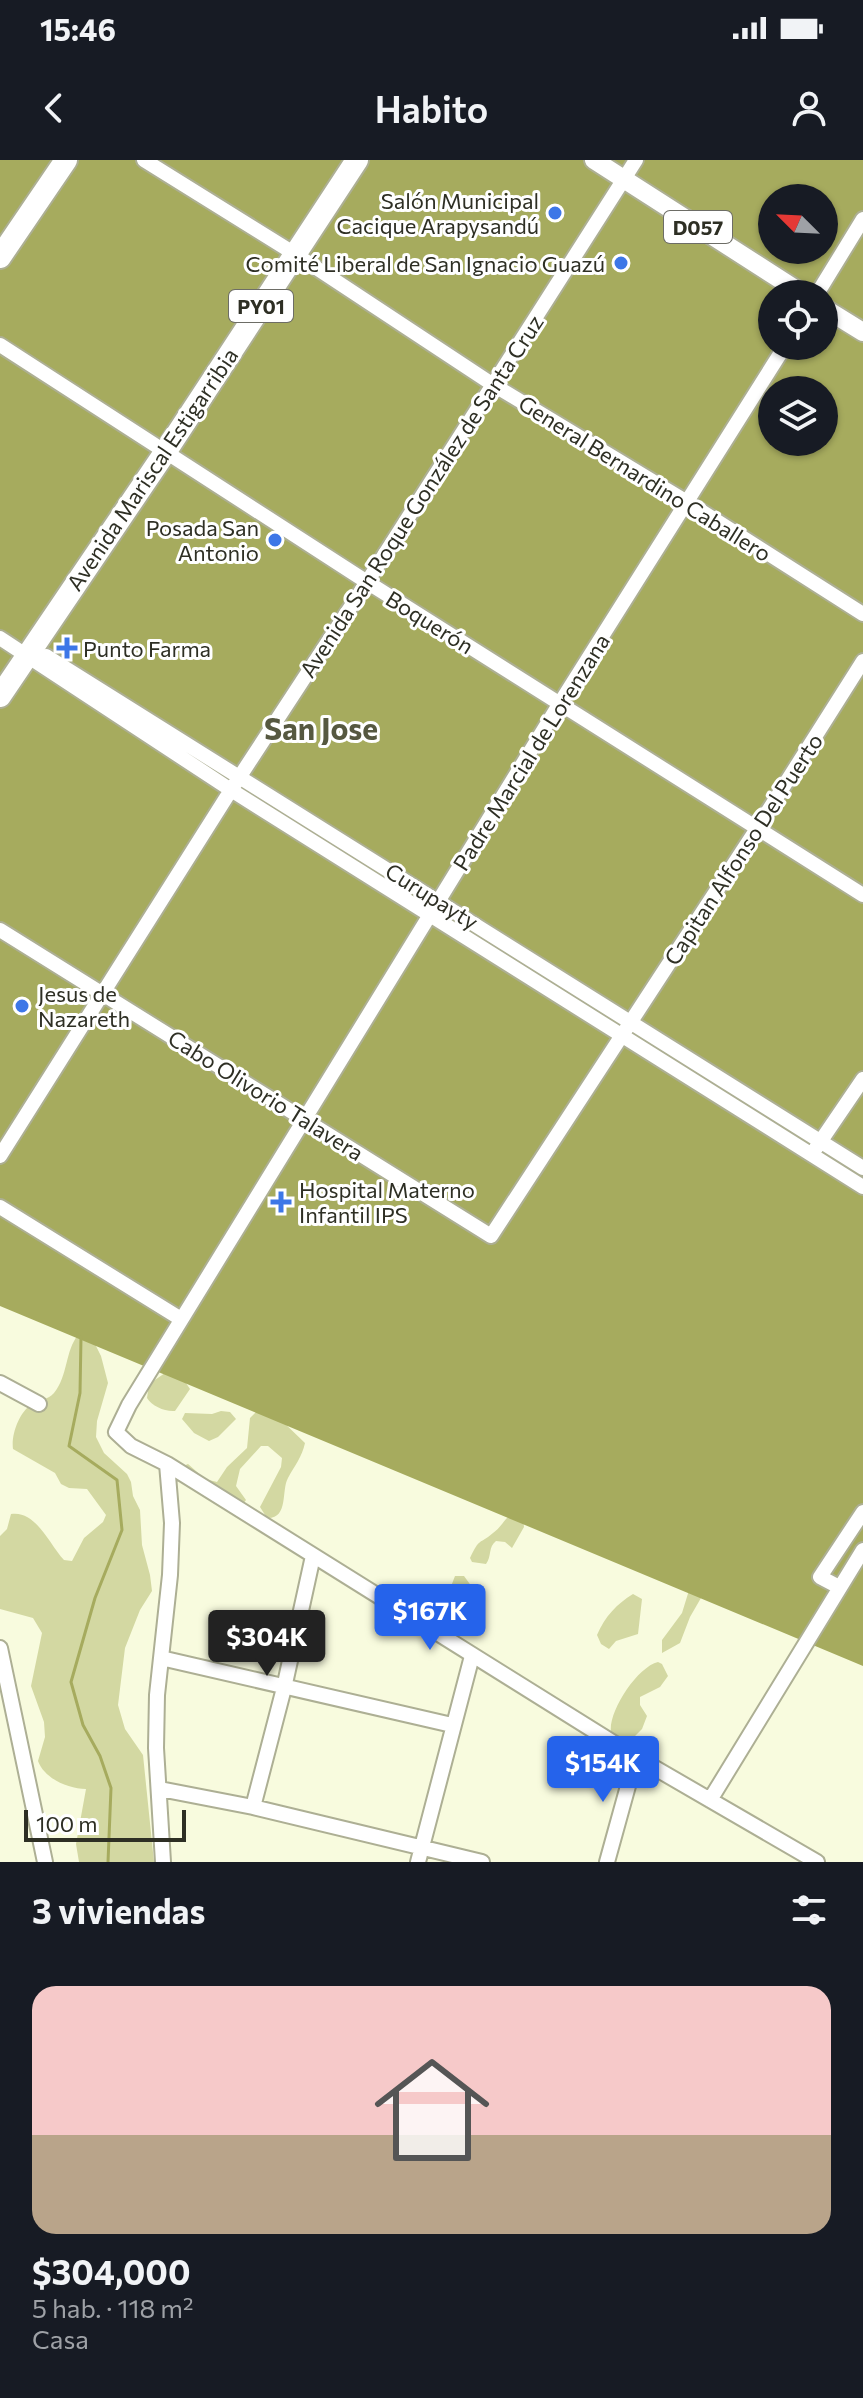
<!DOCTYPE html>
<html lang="es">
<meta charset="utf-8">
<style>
:root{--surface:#171b24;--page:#20242c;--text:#f1f3f6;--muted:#9ea1a6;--line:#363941;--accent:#2563eb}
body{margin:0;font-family:Commissioner,sans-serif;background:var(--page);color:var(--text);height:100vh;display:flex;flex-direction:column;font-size:30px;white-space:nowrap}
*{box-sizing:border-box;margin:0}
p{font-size:26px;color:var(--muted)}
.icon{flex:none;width:44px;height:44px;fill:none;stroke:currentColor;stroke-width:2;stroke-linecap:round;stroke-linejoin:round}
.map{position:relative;height:1702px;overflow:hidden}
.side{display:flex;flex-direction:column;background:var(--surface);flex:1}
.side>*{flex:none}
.needle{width:52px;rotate:294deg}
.fabs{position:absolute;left:758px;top:24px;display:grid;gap:16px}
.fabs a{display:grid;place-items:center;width:80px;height:80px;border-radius:50%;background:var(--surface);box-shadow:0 2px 6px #0004;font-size:40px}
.scale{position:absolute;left:24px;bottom:20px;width:162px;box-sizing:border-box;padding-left:8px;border:4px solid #2e2f24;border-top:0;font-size:22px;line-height:28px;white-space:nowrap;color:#2e2f24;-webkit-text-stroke:6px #fff;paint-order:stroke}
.price{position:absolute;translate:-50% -68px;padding:0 18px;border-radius:8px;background:var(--accent);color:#fff;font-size:26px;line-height:52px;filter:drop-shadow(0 2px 4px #0008)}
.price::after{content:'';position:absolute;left:50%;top:48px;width:24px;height:18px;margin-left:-12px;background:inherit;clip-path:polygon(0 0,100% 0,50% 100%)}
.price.current{background:#222;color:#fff}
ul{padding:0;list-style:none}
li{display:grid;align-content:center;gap:16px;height:424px;padding:0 32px}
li+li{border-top:2px solid var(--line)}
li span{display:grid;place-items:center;height:248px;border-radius:24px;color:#555}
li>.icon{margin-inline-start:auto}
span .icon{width:144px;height:144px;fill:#fffc;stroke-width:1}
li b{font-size:34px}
h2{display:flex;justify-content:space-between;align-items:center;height:96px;padding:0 32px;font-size:34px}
.status{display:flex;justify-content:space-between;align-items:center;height:56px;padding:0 40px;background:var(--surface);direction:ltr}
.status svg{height:22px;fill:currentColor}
header{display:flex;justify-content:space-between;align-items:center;height:104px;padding:0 32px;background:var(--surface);font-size:36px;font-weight:600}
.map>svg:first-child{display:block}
</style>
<div class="status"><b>15:46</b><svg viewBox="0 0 49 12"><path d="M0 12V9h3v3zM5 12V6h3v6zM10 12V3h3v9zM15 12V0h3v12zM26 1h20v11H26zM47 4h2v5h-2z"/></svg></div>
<header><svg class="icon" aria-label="back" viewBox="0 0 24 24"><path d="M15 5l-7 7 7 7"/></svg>Habito<svg class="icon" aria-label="person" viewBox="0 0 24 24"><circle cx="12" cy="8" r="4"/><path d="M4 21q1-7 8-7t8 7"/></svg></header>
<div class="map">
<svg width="863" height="1702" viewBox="0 0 863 1702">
<rect width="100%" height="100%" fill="#f8fbde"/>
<!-- green -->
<path fill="#d3d8a2" d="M 78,1175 L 94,1182 L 101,1196 L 108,1223 L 97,1261 L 96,1277 L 104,1293 L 127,1314 L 131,1322 L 133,1336 L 140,1350 L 142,1385 L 150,1415 L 152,1431 L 140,1450 L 125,1488 L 118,1545 L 125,1569 L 143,1595 L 154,1702 L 79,1702 L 76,1684 L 86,1629 C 68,1629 44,1618 38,1601 L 45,1577 L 44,1562 L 31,1526 L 42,1473 L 33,1458 L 0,1449 L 0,1376 L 7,1369 L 11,1354 C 36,1350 49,1384 64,1400 L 72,1401 L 84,1378 L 103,1362 L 106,1355 L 87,1329 L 69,1328 L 61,1324 L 55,1313 L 13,1289 C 11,1275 19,1252 32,1244 C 40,1239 48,1240 54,1233 C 68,1216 65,1191 78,1175 Z
M 165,1213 L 182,1217 L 190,1229 L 175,1251 C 165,1252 152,1246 147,1238 L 149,1224 Z
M 221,1251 L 230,1252 L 236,1259 L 218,1277 L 209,1281 L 194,1273 L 182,1259 L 185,1253 L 212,1254 Z
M 256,1252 L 278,1257 L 305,1283 C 302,1297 295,1305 288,1318 C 281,1330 289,1359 267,1358 L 260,1347 L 281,1307 L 282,1298 L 268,1286 L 261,1286 L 240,1309 L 236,1326 L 246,1340 L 236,1353 L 212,1341 L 179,1308 L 188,1304 L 205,1319 L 217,1322 L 227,1307 L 247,1288 L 250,1258 Z
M 508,1357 L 523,1358 L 524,1367 L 512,1388 L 505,1382 L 496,1381 C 488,1387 492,1396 486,1404 L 472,1402 L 470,1398 C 480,1377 479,1385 493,1373 C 499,1369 503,1362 508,1357 Z
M 455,1416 L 464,1416 L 472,1427 C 471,1433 468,1439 466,1446 C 463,1458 465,1466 452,1473 L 440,1466 L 445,1452 L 454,1442 L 450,1429 Z
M 690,1427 L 705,1431 L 690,1457 L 680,1483 L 662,1493 L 662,1480 L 682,1453 Z
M 633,1434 L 642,1439 L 638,1474 L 616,1481 L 609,1489 L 601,1484 L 597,1475 C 605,1456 617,1444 633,1434 Z
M 658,1502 L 662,1504 L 668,1516 L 660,1527 L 640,1537 L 640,1545 L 647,1556 L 642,1569 L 632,1579 L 624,1579 L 611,1572 C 608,1552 637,1507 658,1502 Z"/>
<!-- water -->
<path fill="#a6ab5e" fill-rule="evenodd" d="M 0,0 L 863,0 L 863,1506 L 0,1146 ZM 772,38 L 824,38 L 824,90 L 772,90 ZM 772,134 L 824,134 L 824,186 L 772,186 ZM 772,230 L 824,230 L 824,282 L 772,282 Z"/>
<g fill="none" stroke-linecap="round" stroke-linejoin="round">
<!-- stream -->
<path stroke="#a6ab5e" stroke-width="3" d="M 81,1177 L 80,1233 L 69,1286 L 117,1320 L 122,1370 L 95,1438 L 71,1522 L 83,1565 L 100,1596 L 111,1628 L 108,1702"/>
<!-- minor casing -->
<g stroke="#adaf94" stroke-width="18">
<path id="minor" d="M 144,0 L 295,94 L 492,224 L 687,342 L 863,454
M 817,134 L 863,59
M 0,185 L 367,422 L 863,735
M 785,186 L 560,543 L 129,1245 L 116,1272 L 131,1286 L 167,1304 L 636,1597 L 817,1702
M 0,478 L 231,630 L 863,1027
M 46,496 L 863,1008
M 0,770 L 491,1076 L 756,670 L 863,501
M 816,988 L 863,919
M 0,996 L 231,630 L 367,422 L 636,0
M 0,1047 L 181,1159
M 0,1223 L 39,1244
M 839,1427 L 820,1417 L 863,1352
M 0,1488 L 45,1702
M 161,1498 L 452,1565
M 160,1629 L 253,1647 L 482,1702
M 710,1640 L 863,1390
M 253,1647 L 284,1528 L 313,1396
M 163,1702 L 156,1588 L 157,1535 L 170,1415 L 172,1363 L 167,1304
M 418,1702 L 472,1496
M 607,1702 L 636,1597"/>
</g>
<!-- major casing -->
<g stroke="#adaf94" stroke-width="22">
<path id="major" d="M 594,0 L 803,134
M 824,148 L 863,172"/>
</g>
<!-- highway casing -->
<g stroke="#adaf94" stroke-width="26">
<path id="highway" d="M 0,97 L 66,0
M 0,536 L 166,291 L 357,0"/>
</g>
<!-- minor -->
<use href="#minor" stroke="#fff" stroke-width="14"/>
<!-- major -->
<use href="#major" stroke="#fff" stroke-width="18"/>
<!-- highway -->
<use href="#highway" stroke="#fff" stroke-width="22"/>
</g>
<!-- markers -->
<g fill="#3d77e7" stroke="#fff" stroke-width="3">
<circle cx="555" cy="53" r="8"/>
<circle cx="621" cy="103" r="8"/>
<circle cx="275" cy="380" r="8"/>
<path d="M63 476h8v8h8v8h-8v8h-8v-8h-8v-8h8z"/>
<circle cx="22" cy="846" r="8"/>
<path d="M277 1030h8v8h8v8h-8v8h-8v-8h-8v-8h8z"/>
</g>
<g text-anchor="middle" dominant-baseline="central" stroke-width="6" stroke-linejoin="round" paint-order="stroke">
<!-- shield labels -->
<g fill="#fff" stroke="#6d6d66" stroke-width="2">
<rect x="664" y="51" width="68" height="32" rx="6"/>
<rect x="229" y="130" width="64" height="32" rx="6"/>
</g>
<g font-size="20" font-weight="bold" fill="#2e2f24">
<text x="698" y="67">D057</text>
<text x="261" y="146">PY01</text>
</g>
<!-- poi labels -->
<g font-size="22" fill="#2e2f24" stroke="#fff" text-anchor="end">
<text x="539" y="40">Salón Municipal<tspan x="539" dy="25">Cacique Arapysandú</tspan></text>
<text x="605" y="103">Comité Liberal de San Ignacio Guazú</text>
<text x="259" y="367">Posada San<tspan x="259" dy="25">Antonio</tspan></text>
<text x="83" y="488" text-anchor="start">Punto Farma</text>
<text x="38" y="833" text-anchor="start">Jesus de<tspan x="38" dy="25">Nazareth</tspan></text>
<text x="299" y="1029" text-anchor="start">Hospital Materno<tspan x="299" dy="25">Infantil IPS</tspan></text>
</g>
<!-- street labels -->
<g font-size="22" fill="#2e2f24" stroke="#fff">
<text transform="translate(152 309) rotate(-56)">Avenida Mariscal Estigarribia</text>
<text transform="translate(645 318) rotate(32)">General Bernardino Caballero</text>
<text transform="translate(421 336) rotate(-57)">Avenida San Roque González de Santa Cruz</text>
<text transform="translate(430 462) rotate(32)">Boquerón</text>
<text transform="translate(531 592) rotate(-58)">Padre Marcial de Lorenzana</text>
<text transform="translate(743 689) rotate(-57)">Capitan Alfonso Del Puerto</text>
<text transform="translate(432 736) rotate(32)">Curupayty</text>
<text transform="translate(266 935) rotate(32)">Cabo Olivorio Talavera</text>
</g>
<!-- district labels -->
<g font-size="30" font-weight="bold" fill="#565840" stroke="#fff">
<text x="321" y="567">San Jose</text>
</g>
</g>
</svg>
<div class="fabs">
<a><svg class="needle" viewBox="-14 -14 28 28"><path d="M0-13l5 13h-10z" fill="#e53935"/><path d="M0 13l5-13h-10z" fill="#9ea1a6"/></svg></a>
<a><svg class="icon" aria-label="locate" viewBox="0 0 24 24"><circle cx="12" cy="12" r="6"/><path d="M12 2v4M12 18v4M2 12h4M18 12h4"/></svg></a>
<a><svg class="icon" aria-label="layers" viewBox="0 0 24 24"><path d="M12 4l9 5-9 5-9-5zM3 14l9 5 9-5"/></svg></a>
</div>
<div class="scale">100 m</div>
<b class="price" style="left:430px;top:1492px">$167K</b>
<b class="price current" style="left:267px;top:1518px">$304K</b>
<b class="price" style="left:603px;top:1644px">$154K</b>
</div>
<section class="side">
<h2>3 viviendas<svg class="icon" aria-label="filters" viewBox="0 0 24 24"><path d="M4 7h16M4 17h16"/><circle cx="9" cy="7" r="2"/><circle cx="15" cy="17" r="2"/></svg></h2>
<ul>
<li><span style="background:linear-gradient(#f6c9c9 60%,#b9a48a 0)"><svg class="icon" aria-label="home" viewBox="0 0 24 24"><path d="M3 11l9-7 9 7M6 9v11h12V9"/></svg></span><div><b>$304,000</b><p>5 hab. · 118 m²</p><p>Casa</p></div></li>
</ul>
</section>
